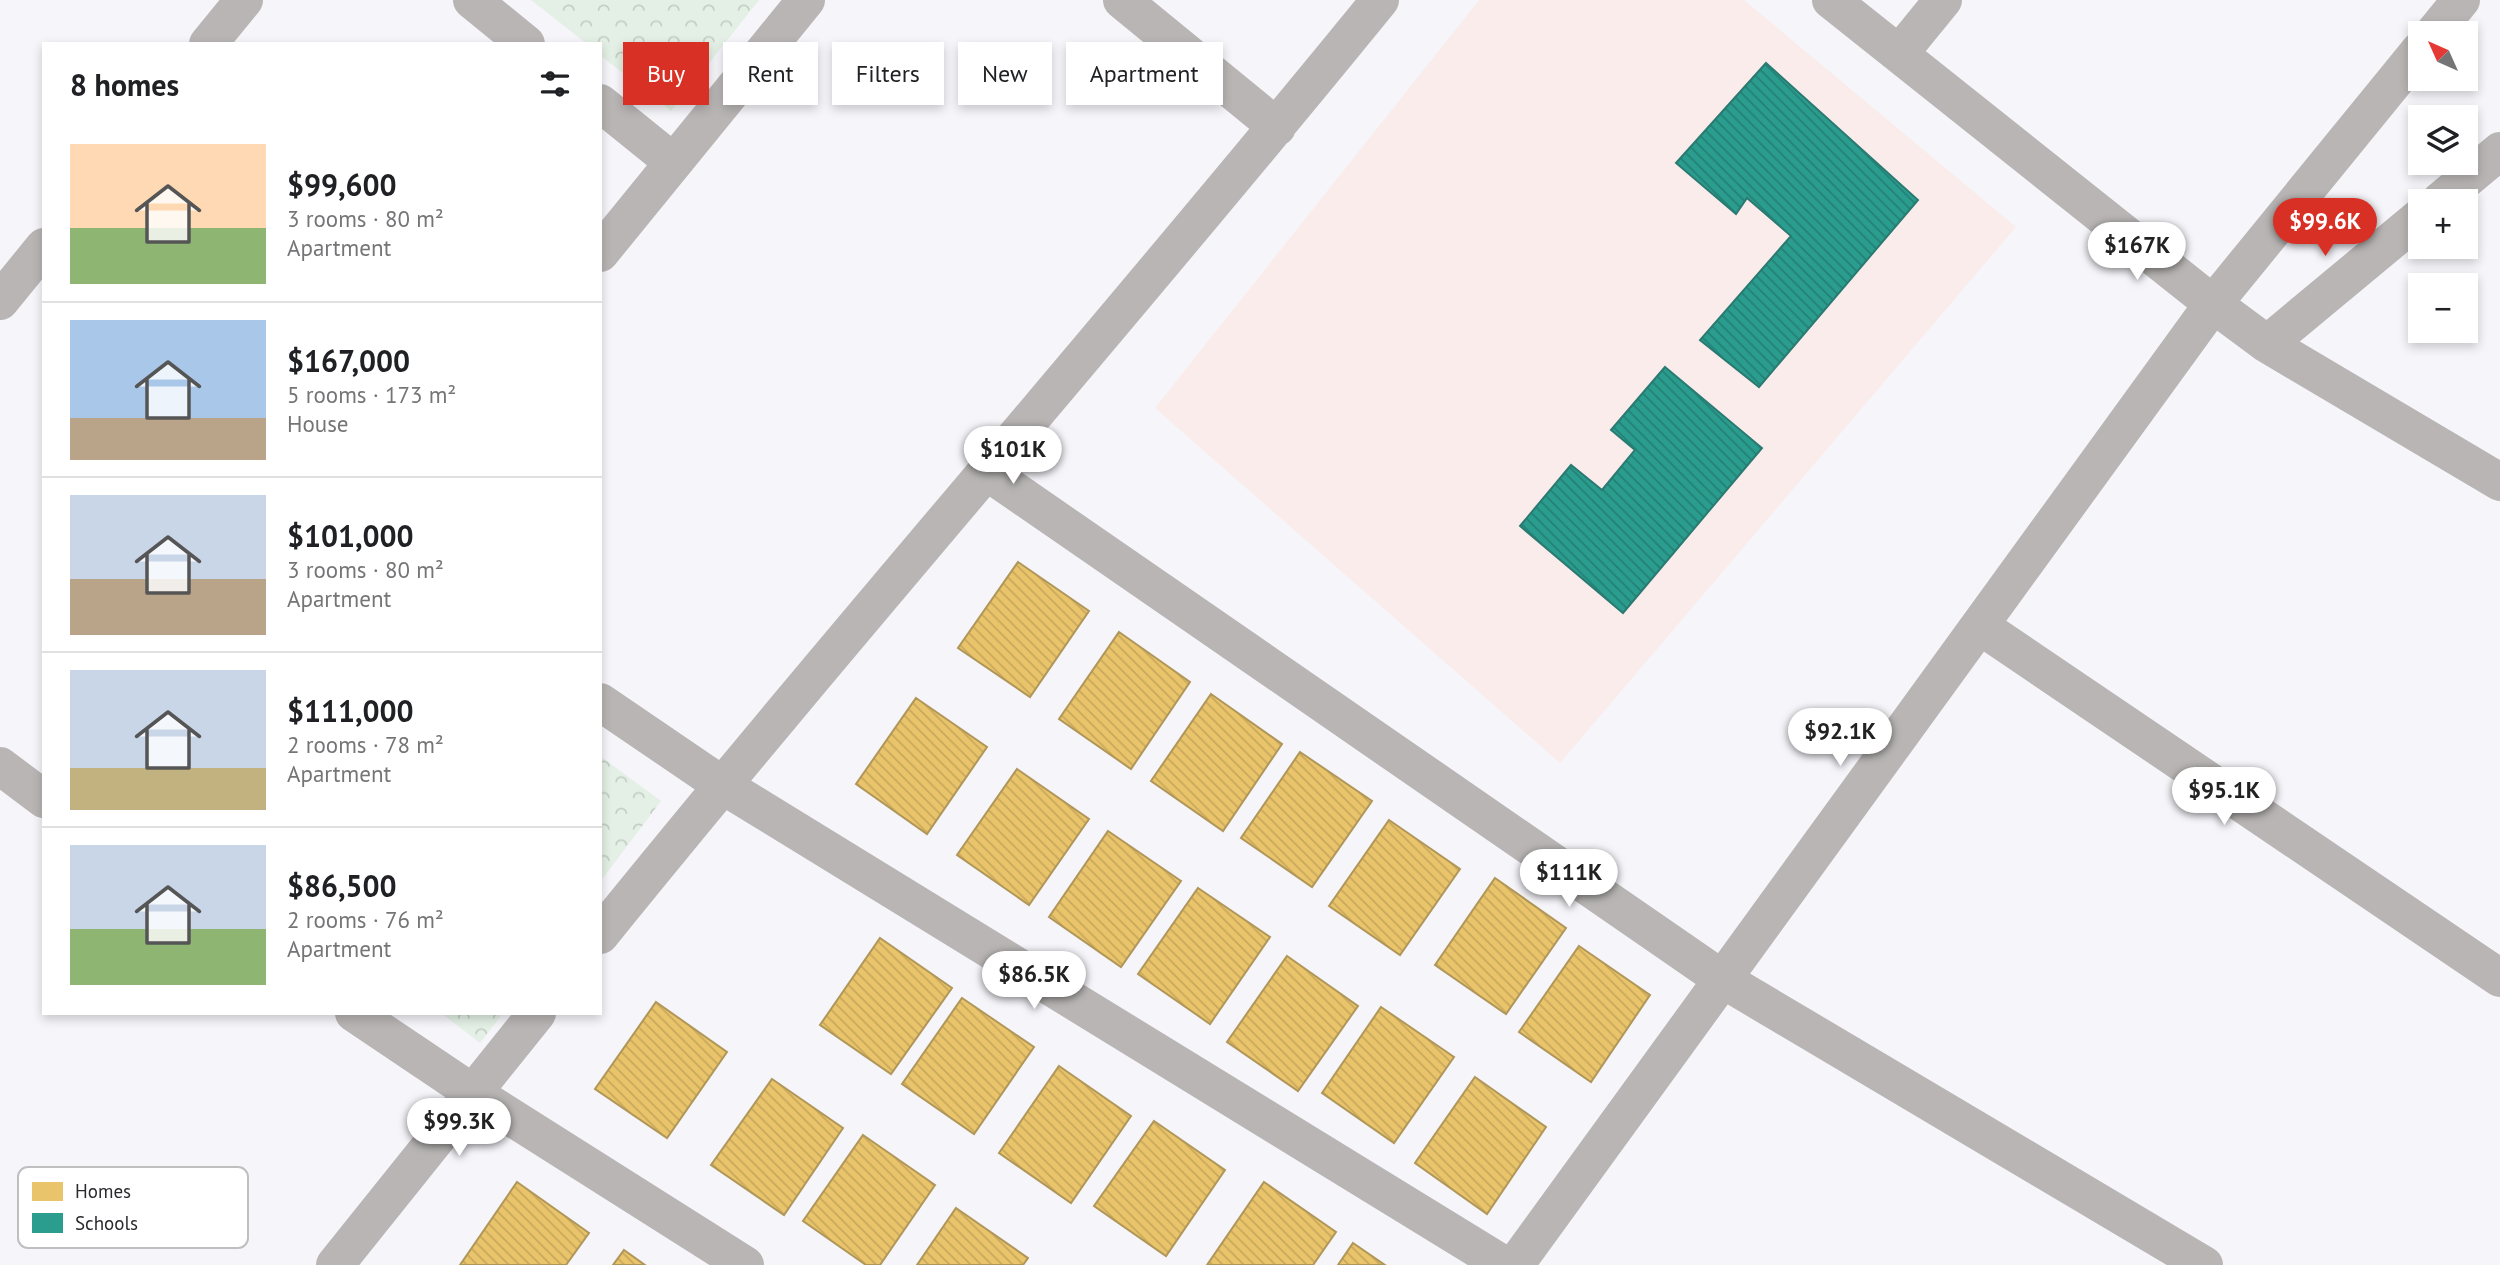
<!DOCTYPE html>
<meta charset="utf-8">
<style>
:root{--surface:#fff;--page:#f2f2f2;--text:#202124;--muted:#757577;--line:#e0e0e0;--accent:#d93025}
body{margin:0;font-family:"PT Sans",sans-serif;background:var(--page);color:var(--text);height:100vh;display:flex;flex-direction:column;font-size:26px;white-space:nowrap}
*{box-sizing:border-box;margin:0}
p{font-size:23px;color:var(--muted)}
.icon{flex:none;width:38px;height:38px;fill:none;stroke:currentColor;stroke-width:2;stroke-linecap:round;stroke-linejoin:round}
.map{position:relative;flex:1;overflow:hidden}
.side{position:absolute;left:42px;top:42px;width:560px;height:973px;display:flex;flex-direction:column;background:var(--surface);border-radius:0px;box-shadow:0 4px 10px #0003}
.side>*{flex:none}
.top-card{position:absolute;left:623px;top:42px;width:665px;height:63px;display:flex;gap:14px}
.needle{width:46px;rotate:315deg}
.buttons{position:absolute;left:2408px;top:21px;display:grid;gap:14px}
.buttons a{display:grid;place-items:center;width:70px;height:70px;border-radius:0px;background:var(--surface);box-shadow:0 4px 10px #0003;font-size:35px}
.price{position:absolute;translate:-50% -60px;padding:0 16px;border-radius:24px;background:#fff;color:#222;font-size:23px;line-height:46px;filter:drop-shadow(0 2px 4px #0008)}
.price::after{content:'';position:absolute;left:50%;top:42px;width:21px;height:16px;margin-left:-10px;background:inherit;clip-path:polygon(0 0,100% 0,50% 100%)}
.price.selected{background:var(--accent);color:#fff}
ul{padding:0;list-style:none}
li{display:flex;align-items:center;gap:21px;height:175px;padding:0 28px}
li+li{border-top:2px solid var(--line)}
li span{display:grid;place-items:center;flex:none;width:196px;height:140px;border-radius:0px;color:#555}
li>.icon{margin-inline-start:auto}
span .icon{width:84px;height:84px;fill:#fffc;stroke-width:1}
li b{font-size:30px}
h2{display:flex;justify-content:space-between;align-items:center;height:84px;padding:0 28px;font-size:30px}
.tag{padding:0 24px;border-radius:0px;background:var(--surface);box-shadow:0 4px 10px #0003;font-size:24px;line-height:63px}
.tag.selected{background:var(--accent);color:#fff}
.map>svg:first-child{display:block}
</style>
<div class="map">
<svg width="2500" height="1265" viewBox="0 0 2500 1265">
<defs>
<pattern id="forest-crowns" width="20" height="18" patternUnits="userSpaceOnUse" patternTransform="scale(1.75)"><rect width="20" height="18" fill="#e4f0e5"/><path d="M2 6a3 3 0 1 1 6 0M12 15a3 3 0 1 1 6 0" fill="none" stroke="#c4cec5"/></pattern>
<pattern id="homes-back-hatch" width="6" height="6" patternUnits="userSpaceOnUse" patternTransform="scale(1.75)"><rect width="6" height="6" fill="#e9c46a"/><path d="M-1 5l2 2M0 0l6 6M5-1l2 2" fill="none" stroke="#c8a85c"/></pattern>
<pattern id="schools-back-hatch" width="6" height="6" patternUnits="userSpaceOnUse" patternTransform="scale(1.75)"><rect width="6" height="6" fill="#2a9d8f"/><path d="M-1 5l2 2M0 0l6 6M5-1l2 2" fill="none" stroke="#248075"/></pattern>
</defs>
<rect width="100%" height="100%" fill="#f5f5fa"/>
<!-- education -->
<path fill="#faeceb" d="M 1479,0 L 1744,0 L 2016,227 L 1560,763 L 1155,408 Z"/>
<!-- forest -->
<path fill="url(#forest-crowns)" d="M 531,0 L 759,0 L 671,111 L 600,55 L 600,44 L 587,44 Z
M 600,756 L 661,801 L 600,882 Z
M 441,1013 L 503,1013 L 480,1043 Z"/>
<!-- homes -->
<path fill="url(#homes-back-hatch)" stroke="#b09658" stroke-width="2" d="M 1018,562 L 1089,611 L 1030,697 L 958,648 Z
M 1119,632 L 1190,682 L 1131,769 L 1059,719 Z
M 1211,694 L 1282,744 L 1223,831 L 1151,781 Z
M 916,698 L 987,747 L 927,834 L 856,784 Z
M 1300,752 L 1372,801 L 1312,887 L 1241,838 Z
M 1017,769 L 1089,819 L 1029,905 L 957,855 Z
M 1389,820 L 1460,869 L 1400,955 L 1329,906 Z
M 1108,831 L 1181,881 L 1121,967 L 1049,917 Z
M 1495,878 L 1566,928 L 1506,1014 L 1435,965 Z
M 1198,888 L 1270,937 L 1210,1024 L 1138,974 Z
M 880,938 L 952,988 L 891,1074 L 820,1025 Z
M 1579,946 L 1650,995 L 1591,1082 L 1519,1032 Z
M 1287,956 L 1358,1006 L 1298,1091 L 1227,1042 Z
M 962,998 L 1034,1047 L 974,1134 L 902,1084 Z
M 656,1002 L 727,1052 L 667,1138 L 595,1089 Z
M 1381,1007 L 1454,1057 L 1394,1143 L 1322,1093 Z
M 1059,1066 L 1131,1116 L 1071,1203 L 999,1153 Z
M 1475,1077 L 1546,1127 L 1487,1214 L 1415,1163 Z
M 772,1079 L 843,1128 L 784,1215 L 711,1165 Z
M 1154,1121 L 1225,1170 L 1166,1256 L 1094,1206 Z
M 863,1135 L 935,1185 L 880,1265 L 866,1265 L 803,1221 Z
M 517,1182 L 589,1233 L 566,1265 L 460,1265 Z
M 1264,1182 L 1336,1232 L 1313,1265 L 1207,1265 Z
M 956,1208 L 1028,1258 L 1023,1265 L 917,1265 Z
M 1353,1243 L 1385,1265 L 1338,1265 Z
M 624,1250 L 645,1265 L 613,1265 Z"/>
<!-- schools -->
<path fill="url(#schools-back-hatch)" stroke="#2a7a72" stroke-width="2" d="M 1766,63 L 1918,200 L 1759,387 L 1700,340 L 1791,236 L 1747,198 L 1736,214 L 1676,163 Z
M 1665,367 L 1762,448 L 1623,613 L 1520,526 L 1571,465 L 1602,490 L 1635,450 L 1611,430 Z"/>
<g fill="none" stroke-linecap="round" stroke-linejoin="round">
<!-- minor -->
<path stroke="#b9b5b5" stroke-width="38" d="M 472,0 L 526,44
M 1122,0 L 1277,127
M 1831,0 L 2213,304 L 2267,344 L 2500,482
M 2434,33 L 2461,0
M 208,44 L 244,0
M 1899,54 L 1943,0
M 600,103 L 673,162
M 2440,201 L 2500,151
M 600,253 L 806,0
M 0,301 L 44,247
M 2267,344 L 2420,217
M 986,471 L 1722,979 L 2204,1265
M 1980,626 L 2500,978
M 600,702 L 722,785 L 1504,1265
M 0,766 L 44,799
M 600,935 C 855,620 1124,315 1380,0
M 354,1013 L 473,1093 L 745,1265
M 335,1265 L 537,1013
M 1515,1265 L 2213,304 L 2420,50"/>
</g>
<!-- legend -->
<rect x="18" y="1167" width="230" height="81" rx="10" fill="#fff" stroke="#bfbfc0" stroke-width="2"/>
<rect x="32" y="1182" width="31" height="19" fill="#e9c46a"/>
<rect x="32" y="1213" width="31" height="20" fill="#2a9d8f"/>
<g font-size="19" fill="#2a292d">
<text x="75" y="1198">Homes</text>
<text x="75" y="1230">Schools</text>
</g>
</svg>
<div class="buttons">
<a><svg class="needle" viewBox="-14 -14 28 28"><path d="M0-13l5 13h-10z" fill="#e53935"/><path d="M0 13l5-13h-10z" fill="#757577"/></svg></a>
<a><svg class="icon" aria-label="layers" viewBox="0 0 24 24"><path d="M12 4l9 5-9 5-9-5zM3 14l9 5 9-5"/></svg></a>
<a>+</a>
<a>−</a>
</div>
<b class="price selected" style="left:2325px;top:258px">$99.6K</b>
<b class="price" style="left:2137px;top:282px">$167K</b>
<b class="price" style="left:1013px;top:486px">$101K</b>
<b class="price" style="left:1840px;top:768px">$92.1K</b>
<b class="price" style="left:2224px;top:827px">$95.1K</b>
<b class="price" style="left:1569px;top:909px">$111K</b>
<b class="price" style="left:1034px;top:1011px">$86.5K</b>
<b class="price" style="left:459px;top:1158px">$99.3K</b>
<div class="top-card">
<a class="tag selected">Buy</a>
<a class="tag">Rent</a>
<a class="tag">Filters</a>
<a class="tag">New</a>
<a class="tag">Apartment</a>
</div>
<section class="side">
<h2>8 homes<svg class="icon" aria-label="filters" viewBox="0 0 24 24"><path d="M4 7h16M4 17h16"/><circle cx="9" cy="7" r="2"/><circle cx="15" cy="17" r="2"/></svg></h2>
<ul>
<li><span style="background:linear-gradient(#ffd9b3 60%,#8fb573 0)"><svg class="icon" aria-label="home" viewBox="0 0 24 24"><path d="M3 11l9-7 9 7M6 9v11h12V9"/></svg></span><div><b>$99,600</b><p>3 rooms · 80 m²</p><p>Apartment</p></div></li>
<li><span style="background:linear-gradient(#a9c7e8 70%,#b9a48a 0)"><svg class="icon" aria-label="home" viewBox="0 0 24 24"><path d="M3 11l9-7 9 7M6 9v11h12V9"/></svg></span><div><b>$167,000</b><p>5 rooms · 173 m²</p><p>House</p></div></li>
<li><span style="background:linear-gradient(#c9d6e8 60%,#b9a48a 0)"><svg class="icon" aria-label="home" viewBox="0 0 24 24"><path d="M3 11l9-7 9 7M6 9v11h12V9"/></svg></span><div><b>$101,000</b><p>3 rooms · 80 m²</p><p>Apartment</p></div></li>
<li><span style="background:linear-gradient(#c9d6e8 70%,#c2b280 0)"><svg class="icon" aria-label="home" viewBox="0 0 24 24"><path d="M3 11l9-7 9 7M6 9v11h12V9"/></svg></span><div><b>$111,000</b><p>2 rooms · 78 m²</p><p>Apartment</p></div></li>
<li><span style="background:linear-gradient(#c9d6e8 60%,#8fb573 0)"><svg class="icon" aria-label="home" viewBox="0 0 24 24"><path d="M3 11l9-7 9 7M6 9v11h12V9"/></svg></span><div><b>$86,500</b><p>2 rooms · 76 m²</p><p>Apartment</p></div></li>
</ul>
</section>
</div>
